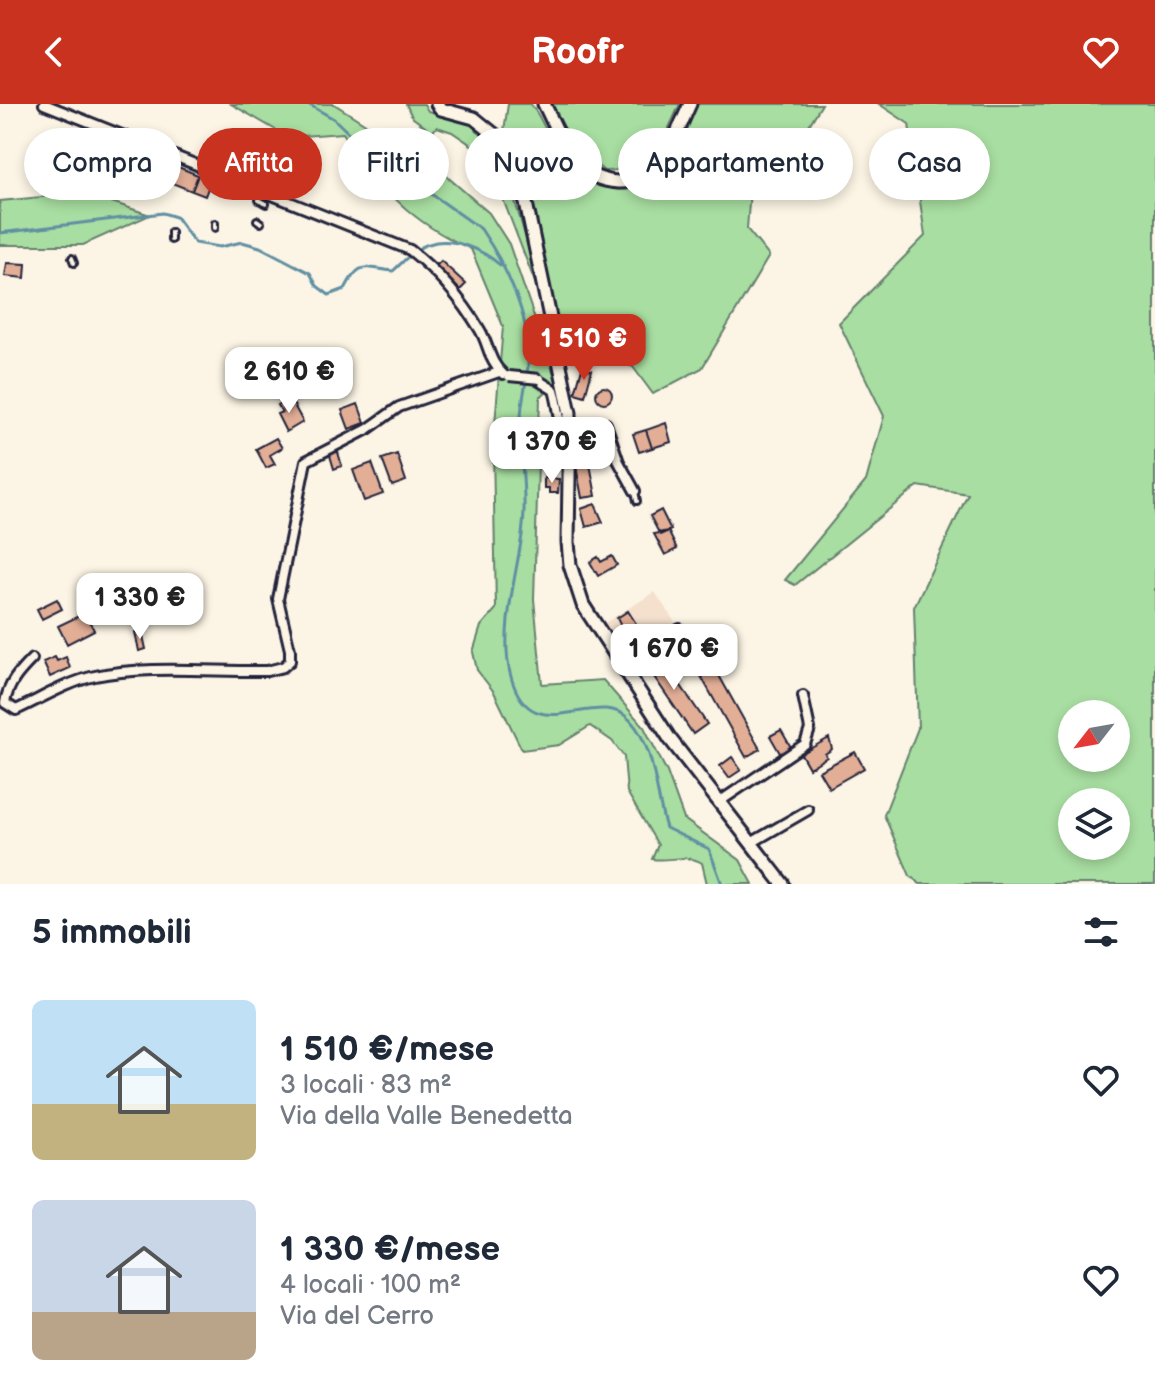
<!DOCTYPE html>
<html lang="it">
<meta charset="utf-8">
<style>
:root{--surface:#fff;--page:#f2f2f3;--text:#1f2937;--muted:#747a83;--accent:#c8321e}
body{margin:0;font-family:"Balsamiq Sans",sans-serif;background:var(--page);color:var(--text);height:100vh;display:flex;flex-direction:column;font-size:30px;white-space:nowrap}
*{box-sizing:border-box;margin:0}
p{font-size:26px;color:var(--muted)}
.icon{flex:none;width:44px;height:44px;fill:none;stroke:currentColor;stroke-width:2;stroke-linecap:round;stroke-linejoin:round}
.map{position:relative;height:780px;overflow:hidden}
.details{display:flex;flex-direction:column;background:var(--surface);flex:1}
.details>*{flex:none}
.hud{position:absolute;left:24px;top:24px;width:1108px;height:72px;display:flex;gap:16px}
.needle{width:52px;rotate:239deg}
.fabs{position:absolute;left:1058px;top:596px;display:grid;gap:16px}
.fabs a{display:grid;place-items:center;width:72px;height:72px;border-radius:50%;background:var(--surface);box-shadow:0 4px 12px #0003;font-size:40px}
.price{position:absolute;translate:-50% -68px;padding:0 18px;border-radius:16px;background:#fff;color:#222;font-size:26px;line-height:52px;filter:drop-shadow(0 2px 4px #0008)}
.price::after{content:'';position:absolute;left:50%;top:48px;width:24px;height:18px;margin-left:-12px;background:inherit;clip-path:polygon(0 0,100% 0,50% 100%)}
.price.on{background:var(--accent);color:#fff}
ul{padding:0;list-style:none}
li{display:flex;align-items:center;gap:24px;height:200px;padding:0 32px}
li span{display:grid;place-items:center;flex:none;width:224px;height:160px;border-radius:12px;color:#555}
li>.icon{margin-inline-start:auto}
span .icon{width:96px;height:96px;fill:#fffc;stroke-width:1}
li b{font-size:34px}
h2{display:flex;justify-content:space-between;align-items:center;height:96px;padding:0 32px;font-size:34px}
.pill{padding:0 28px;border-radius:36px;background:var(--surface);box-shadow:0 4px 12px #0003;font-size:28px;line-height:72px}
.pill.on{background:var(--accent);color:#fff}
header{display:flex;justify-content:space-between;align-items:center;height:104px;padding:0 32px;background:var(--accent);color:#fff;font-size:36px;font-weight:600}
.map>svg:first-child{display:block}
</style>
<header><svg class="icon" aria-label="back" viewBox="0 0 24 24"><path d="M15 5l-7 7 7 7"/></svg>Roofr<svg class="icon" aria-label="heart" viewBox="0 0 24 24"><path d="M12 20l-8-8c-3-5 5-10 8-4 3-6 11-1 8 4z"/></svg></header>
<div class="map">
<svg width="1155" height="780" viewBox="0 0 1155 780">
<rect width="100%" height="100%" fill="#fcf5e5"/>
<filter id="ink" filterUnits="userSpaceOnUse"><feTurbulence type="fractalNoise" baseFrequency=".0125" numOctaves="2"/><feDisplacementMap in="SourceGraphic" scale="16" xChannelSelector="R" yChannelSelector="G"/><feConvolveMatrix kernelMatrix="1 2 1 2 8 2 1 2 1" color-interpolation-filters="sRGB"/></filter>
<g filter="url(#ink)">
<!-- built -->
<path fill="#f4e0cd" d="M 655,488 L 676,520 L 623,553 L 603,520 Z"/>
<!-- green -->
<path fill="#a8dea1" stroke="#65806e" stroke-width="2" fill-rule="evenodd" d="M 231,0 L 334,0 L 443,69 L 489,109 L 509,140 L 557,279 L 540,293 L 534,495 L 542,580 L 603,576 L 644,623 L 667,668 L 684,715 L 740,756 L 753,780 L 707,780 L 702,759 C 685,749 670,758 652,755 L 658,741 L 627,688 L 624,653 L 612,637 L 590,622 L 559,641 L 522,646 L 494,588 L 477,566 L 473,548 L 481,522 L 496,505 L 493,345 L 503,222 L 471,145 C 409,118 380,83 343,29 L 288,33 Z
M 406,0 L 424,0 L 428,7 C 444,11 466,15 480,26 C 508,50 531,156 541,194 L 486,51 L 452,28 L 437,23 L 432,28 L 412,13 Z
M 508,0 L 531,0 C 545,18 550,41 563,59 C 572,73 588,79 604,83 C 667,98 676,46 695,0 L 822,0 L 803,31 L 751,74 L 747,125 L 769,152 L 702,264 L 653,290 L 633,263 L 562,232 L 527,87 L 504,27 Z
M 551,0 L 680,0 C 661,40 655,66 604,67 C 579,48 565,28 551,0 Z
M 879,0 L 1155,0 L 1155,780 L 920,780 L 910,772 L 884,711 L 918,624 L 914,503 L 968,390 L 918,382 L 795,481 L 785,476 L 866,377 L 884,312 L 839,219 L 925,132 L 909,20 ZM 1072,610 L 1116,610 L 1116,654 L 1072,654 ZM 1072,698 L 1116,698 L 1116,742 L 1072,742 Z
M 85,89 L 150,111 L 83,141 L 0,141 L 0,97 Z"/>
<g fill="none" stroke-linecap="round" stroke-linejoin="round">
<!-- stream -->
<path stroke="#608fa3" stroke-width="3" d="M 308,0 L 334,15 L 358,38 L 481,125 C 506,162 532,215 528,261 C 527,279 521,297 521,315 C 519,355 528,391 522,431 C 516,474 500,526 510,569 C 530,651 596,580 630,616 C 656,644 655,690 666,724 L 709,745 L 722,780
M 0,129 L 163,109 L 176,113 L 195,139 L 220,143 L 242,138 L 260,143 L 310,169 L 317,182 L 329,191 L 345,185 C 360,156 364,164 393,167 C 403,158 416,143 429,140 C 452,132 483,146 500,161"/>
</g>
<!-- building -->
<path fill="#e2ae96" stroke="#22223b" stroke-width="2" d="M 173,61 L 198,71 L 192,87 L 167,77 Z
M 198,71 L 211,76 L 205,92 L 192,87 Z
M 441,157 L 466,180 L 460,186 L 436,162 Z
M 7,159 L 26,160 L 25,174 L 5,172 Z
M 582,264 L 592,266 L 585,292 L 575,289 Z
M596 291a8 8 0 1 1 16 0a8 8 0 1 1-16 0Z
M 290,294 L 303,318 L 286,328 L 277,310 L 282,308 L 278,301 Z
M 358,300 L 365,319 L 349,325 L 342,306 Z
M 666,319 L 671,338 L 652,344 L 646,326 Z
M 646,326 L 652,344 L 639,348 L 633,330 Z
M544 337a7 7 0 1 1 14 0a7 7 0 1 1-14 0Z
M 276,334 L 282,344 L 270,351 L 275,360 L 266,364 L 256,345 Z
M 337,345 L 342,362 L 334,365 L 329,348 Z
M 397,350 L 406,377 L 392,382 L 382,355 Z
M 372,359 L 383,390 L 364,397 L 353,366 Z
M 590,360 L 596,392 L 582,394 L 576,362 Z
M 544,374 L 559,375 L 558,389 L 549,389 L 549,384 L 544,384 Z
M 595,400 L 603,418 L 586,423 L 581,405 Z
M 661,406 L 671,426 L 660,431 L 650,412 Z
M 668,427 L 677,445 L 665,451 L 654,430 Z
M 612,452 L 617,461 L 598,472 L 590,458 L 598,453 L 601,458 Z
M 57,495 L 62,505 L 42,515 L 37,505 Z
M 628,507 L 644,532 L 630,541 L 617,514 Z
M 85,509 L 94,526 L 67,540 L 58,522 Z
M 692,523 L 760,645 L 746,653 L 678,531 Z
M 142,527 L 146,545 L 139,547 L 135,528 Z
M 656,545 L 707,620 L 693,630 L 642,555 Z
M 55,553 L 57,557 L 66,553 L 70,564 L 50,573 L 43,558 Z
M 781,626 L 792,645 L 781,651 L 770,632 Z
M 829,634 L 832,645 L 825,650 L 827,653 L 809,664 L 801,650 Z
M 855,648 L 864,664 L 829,684 L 819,667 Z
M 732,653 L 741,666 L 729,674 L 720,662 Z"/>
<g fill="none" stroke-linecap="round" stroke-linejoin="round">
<!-- service casing -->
<g stroke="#22223b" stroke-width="10">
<path id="service" d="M 259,96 L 266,100
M 257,116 L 261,119
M 215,119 L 215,124
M 171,136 L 171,128
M 72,154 L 74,159
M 635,387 L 637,397"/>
</g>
<!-- minor casing -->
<g stroke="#22223b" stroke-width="14">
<path id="minor" d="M 44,0 L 410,146 C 438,168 462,196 480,226 C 489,241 489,258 503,270
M 536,275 L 554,286 C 560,305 558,323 570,339
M 570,345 L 580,343 L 597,318 L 606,320 L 619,358 L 635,387
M 32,555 C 19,568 8,580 5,599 L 16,606 C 42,594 68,578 95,572 C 145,561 215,568 267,567 L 283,563 L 290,557 L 290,546 L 278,495 L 306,357 L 368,325 L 399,303 L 499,268
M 621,563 L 680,525
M 719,698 L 805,640 L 810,625 L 803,592
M 751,739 L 808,706"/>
</g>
<!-- secondary casing -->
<g stroke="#22223b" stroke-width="17">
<path id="secondary" d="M 437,0 L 441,5 L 474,14 L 500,35 L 510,53 L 526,99 L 570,309 L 568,438 L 570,461 L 583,501 L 670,635 L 783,780
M 544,0 C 554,19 563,44 578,60 C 588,71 603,77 618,78 C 661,79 675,32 690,0"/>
</g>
<!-- service -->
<use href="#service" stroke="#fcf5e5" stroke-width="4"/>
<!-- minor -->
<use href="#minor" stroke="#fcf5e5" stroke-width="8"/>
<!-- secondary -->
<use href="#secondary" stroke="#fcf5e5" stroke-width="11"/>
<!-- minor-bridge casing -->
<g stroke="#22223b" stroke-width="14" stroke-linecap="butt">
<path id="minor-bridge" d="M 509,272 L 540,275"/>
</g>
<!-- minor-bridge -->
<use href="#minor-bridge" stroke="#fcf5e5" stroke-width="8"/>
</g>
</g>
</svg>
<div class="fabs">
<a><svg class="needle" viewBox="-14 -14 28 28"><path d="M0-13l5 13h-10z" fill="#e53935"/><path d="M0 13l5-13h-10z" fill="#747a83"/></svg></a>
<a><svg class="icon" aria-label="layers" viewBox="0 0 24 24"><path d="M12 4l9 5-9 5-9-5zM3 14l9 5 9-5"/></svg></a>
</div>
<b class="price on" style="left:584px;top:278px">1 510 €</b>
<b class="price" style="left:289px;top:311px">2 610 €</b>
<b class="price" style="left:552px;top:381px">1 370 €</b>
<b class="price" style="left:140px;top:537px">1 330 €</b>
<b class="price" style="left:674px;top:588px">1 670 €</b>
<div class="hud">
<a class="pill">Compra</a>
<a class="pill on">Affitta</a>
<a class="pill">Filtri</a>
<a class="pill">Nuovo</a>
<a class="pill">Appartamento</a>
<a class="pill">Casa</a>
</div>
</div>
<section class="details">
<h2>5 immobili<svg class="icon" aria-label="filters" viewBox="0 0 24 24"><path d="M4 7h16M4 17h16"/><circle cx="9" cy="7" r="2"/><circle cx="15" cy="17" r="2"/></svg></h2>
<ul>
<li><span style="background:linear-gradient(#bfe0f5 65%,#c2b280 0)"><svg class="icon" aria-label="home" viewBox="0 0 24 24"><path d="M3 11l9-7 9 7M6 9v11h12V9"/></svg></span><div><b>1 510 €/mese</b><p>3 locali · 83 m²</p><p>Via della Valle Benedetta</p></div><svg class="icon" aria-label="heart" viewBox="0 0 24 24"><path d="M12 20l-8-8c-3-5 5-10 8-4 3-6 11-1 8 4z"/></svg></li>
<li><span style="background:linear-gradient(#c9d6e8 70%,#b9a48a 0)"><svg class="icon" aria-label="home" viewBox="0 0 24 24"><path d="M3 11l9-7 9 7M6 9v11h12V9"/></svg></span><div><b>1 330 €/mese</b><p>4 locali · 100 m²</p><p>Via del Cerro</p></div><svg class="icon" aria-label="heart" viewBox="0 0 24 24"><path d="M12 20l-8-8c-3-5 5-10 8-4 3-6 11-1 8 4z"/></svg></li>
</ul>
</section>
